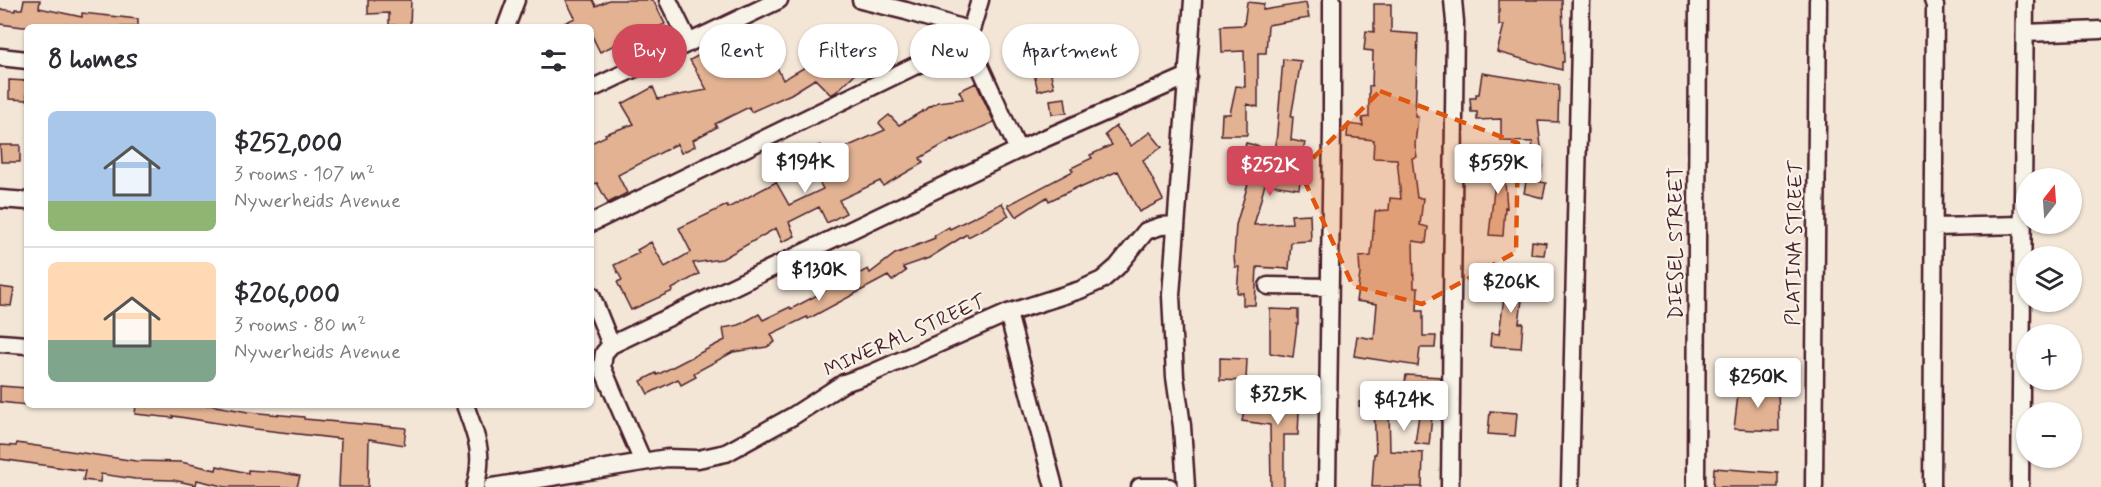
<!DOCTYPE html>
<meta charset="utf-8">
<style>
:root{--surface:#fff;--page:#f7f7f7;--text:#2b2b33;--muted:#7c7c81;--line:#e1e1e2;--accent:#d1495b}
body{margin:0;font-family:Mynerve,sans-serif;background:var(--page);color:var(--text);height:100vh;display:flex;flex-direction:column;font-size:22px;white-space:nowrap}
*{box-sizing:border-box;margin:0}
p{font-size:20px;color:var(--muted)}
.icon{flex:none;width:33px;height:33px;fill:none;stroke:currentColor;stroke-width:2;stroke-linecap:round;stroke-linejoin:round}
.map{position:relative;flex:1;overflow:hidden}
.side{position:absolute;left:24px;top:24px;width:570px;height:384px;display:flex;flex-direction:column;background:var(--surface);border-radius:9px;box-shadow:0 2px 4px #0004}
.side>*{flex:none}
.top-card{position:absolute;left:612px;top:24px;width:570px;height:54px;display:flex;gap:12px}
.needle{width:39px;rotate:17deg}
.tools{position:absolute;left:2016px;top:168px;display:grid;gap:12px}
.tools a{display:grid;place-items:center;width:66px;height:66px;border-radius:50%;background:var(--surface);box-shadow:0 2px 4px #0004;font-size:30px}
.price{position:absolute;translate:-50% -51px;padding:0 14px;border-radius:6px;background:#fff;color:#222;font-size:20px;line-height:39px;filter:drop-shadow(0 2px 3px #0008)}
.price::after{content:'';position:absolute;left:50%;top:36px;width:18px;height:14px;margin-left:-9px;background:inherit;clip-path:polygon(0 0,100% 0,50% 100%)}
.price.on{background:var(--accent);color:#fff}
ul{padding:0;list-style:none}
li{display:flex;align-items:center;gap:18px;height:150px;padding:0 24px}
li+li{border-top:2px solid var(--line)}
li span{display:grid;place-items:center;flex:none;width:168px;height:120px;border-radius:9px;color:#555}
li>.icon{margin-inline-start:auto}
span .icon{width:72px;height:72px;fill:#fffc;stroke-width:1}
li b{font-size:26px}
h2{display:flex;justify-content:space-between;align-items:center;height:72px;padding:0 24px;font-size:26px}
.pill{padding:0 21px;border-radius:27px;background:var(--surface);box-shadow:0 2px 4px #0004;font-size:21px;line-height:54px}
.pill.on{background:var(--accent);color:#fff}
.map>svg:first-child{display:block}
</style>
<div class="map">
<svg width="2101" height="487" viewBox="0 0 2101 487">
<rect width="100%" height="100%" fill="#f3e6d7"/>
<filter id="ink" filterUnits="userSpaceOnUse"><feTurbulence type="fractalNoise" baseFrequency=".0167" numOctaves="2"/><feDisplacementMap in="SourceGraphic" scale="12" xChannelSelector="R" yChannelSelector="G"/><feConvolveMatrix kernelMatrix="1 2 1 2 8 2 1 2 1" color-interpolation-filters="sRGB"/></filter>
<g filter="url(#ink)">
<!-- building -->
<path fill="#e2b293" stroke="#4a1f2b" stroke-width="1.5" d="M 24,0 L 40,0 L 39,8 L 82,17 L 82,13 L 138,19 L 138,27 L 46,27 L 33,25 L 33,27 L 23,27 L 0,24 L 0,9 L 15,11 L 15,9 L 22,9 Z
M 368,0 L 411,0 L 410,26 L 389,25 L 389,13 L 368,14 Z
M 566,0 L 593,0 L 596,6 L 609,0 L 653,0 L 665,24 L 640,36 L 646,51 L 632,58 L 625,40 L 600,52 L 591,34 L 591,27 L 556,27 L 575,18 Z
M 1499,0 L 1562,0 L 1564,62 L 1562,62 L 1562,70 L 1497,52 L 1504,25 L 1499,25 Z
M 1247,2 L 1264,4 L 1263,10 L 1306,3 L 1309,18 L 1268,25 L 1266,53 L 1258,53 L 1258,107 L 1247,104 L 1247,135 L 1221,135 L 1222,114 L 1230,114 L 1236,86 L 1245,87 L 1244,51 L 1222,52 L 1221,26 L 1244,25 Z
M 1374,4 L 1391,4 L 1391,32 L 1418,34 L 1415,117 L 1418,117 L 1415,145 L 1417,157 L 1412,158 L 1417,198 L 1423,198 L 1420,225 L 1428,227 L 1426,243 L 1413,241 L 1414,288 L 1418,288 L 1417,311 L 1423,311 L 1423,336 L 1436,336 L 1435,348 L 1420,348 L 1418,366 L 1354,356 L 1357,336 L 1374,339 L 1377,304 L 1356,301 L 1360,274 L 1359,257 L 1371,256 L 1375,211 L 1389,210 L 1390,198 L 1401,199 L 1397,159 L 1373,158 L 1374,140 L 1347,137 L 1348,124 L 1363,126 L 1362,118 L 1369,117 L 1369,86 L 1372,86 L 1373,51 L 1364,50 L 1366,31 L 1374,32 Z
M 827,27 L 830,38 L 818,42 L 815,30 Z
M 755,38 L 762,54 L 769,50 L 783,80 L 831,52 L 839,69 L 875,52 L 876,53 L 872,57 L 878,68 L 862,75 L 859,70 L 836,92 L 831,95 L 815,79 L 791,94 L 751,112 L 749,107 L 715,124 L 717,127 L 693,140 L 695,146 L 681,153 L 677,144 L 618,175 L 627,193 L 608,203 L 597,183 L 591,185 L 591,143 L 606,136 L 605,134 L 634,124 L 622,104 L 653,87 L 658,99 L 707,90 L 690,60 L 701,54 L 704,61 L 713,57 L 714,59 Z
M 1050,39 L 1056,53 L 1047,58 L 1054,87 L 1038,91 L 1032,65 L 1018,72 L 1012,58 Z
M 1283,59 L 1301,61 L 1291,117 L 1293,117 L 1291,140 L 1305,143 L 1298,174 L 1301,174 L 1299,189 L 1265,184 L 1254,225 L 1292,223 L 1291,215 L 1310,214 L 1311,241 L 1291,242 L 1289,269 L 1257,267 L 1255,305 L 1243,305 L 1243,293 L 1237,293 L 1239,267 L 1235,267 L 1234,256 L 1236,225 L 1248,184 L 1235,184 L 1236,170 L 1240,170 L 1246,143 L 1259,146 L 1259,155 L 1275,156 Z
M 1482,73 L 1559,85 L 1558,122 L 1538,121 L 1543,163 L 1540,182 L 1546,183 L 1543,198 L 1524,193 L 1533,142 L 1501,141 L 1501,119 L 1477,120 L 1477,112 L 1471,112 L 1470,98 L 1476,98 L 1476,94 L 1479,94 Z
M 9,80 L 27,81 L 27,100 L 9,99 Z
M 976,83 L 994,122 L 954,140 L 953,139 L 920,158 L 923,163 L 883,186 L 880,181 L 839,200 L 846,213 L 827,223 L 819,207 L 789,222 L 795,236 L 782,242 L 776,228 L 722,259 L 693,263 L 699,274 L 672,289 L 673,291 L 631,310 L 617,282 L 622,280 L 614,265 L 639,253 L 637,250 L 651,242 L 665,267 L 691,252 L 679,228 L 727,205 L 728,208 L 776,182 L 789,205 L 823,189 L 809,163 L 779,170 L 776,157 L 797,153 L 798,157 L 820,145 L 826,156 L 885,130 L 879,123 L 889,115 L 899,125 L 938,102 L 963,99 L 959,91 Z
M 1065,98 L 1067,113 L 1052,114 L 1050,100 Z
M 1116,126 L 1131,146 L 1150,132 L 1162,147 L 1143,160 L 1163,200 L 1139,212 L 1118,171 L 1080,188 L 1080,186 L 1049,201 L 1047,197 L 1016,217 L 1008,205 L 1073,171 L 1071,168 L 1092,158 L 1090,155 L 1112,145 L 1105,135 Z
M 0,145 L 20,145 L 20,162 L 1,162 Z
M 1503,156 L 1507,208 L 1505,207 L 1503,236 L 1489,235 L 1496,172 L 1486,172 L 1485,157 Z
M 1002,203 L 1009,216 L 968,237 L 967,234 L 929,258 L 903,267 L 906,271 L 892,281 L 888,276 L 808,319 L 807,317 L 771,334 L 775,342 L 767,347 L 733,352 L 694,373 L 696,377 L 681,385 L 678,379 L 648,394 L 641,381 L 656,373 L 657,375 L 725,340 L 723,328 L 739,325 L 759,314 L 763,320 L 790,307 L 791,309 L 825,291 L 819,281 L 835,272 L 840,283 L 868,269 L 870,273 L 895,254 L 935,238 L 934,236 L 949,227 L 950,229 Z
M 1532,241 L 1546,243 L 1544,255 L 1531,254 Z
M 1506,270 L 1522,270 L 1522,300 L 1519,323 L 1523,323 L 1521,348 L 1490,346 L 1491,333 L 1499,334 L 1504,298 L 1506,298 Z
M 0,287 L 14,289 L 11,306 L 0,305 Z
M 1270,309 L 1298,310 L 1298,324 L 1297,324 L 1293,357 L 1270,353 Z
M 1220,358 L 1247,359 L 1246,381 L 1220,380 Z
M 1406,375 L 1441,377 L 1440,418 L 1432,417 L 1429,445 L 1415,443 L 1419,415 L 1389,410 L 1390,451 L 1423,453 L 1422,487 L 1372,487 L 1374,454 L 1376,454 L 1374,408 L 1359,406 L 1359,402 L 1403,396 Z
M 1762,385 L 1778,385 L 1779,431 L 1734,429 L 1739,386 L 1762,388 Z
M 0,386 L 27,388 L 27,405 L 0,402 Z
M 1285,387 L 1300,387 L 1298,435 L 1284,435 L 1284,487 L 1271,487 L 1270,425 L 1242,421 L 1245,407 L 1269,411 L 1270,390 L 1285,390 Z
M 136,405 L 210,405 L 248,412 L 304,417 L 304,419 L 406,428 L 404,445 L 369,439 L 368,487 L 339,487 L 341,439 L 255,429 L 173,416 L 173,418 L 135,414 Z
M 1490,411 L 1517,413 L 1515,436 L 1488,434 Z
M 17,443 L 136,461 L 181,462 L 216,470 L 217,466 L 248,473 L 248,470 L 278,472 L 300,476 L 297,487 L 226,487 L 197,480 L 196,485 L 173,480 L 135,479 L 101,474 L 100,482 L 83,480 L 85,471 L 0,459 L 0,445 L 16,446 Z
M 1714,468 L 1778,473 L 1778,487 L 1713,487 Z"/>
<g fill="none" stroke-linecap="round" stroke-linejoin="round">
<!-- street casing -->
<g stroke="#4a1f2b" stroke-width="21">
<path id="street" d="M 668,0 L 689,43
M 861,0 L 906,11 L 971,31
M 506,27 L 516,0
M 2025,33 L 2101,30
M 968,40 L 980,0
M 0,57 L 27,60
M 591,89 L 779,0
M 0,199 L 27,201
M 591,223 L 968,40 L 1018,150
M 1934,227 L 2022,225
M 1268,286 L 1329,287
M 591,295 L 611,345 L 1018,150 L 1188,76
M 1008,313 L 1054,487
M 0,343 L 27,345
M 611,345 L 604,353 L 602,367 L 643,462
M 465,405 C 476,436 485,454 475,487
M 492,487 L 667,458 L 698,459 L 726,453 L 793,416 L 844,383 L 870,374 L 1008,313 L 1080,290 L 1102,280 L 1117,267 L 1146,231 L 1161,226 L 1176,225
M 1140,487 L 1169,487
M 1186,487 L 1182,426 L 1175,377 L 1171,295 L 1193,0
M 1327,487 L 1332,127 L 1332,0
M 1450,487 L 1455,22 L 1453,0
M 1570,487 L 1581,0
M 1696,487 L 1698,0
M 1814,487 L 1818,0
M 1932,487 L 1935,6 L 1933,0
M 2020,487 L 2025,0"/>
</g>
<!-- street -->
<use href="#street" stroke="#f7f3e8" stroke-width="16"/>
</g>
</g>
<!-- marked area -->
<path fill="#e0560e" fill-opacity="0.2" stroke="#e0560e" stroke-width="4.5" stroke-dasharray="12 8" stroke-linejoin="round" d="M 1380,91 L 1518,143 L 1516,252 L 1422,304 L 1353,286 L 1300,171 Z"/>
<g text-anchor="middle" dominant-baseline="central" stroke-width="4.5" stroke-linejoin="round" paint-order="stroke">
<!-- street labels -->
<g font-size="20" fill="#4a1f2b" stroke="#f7f3e8">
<text transform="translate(1676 243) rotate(-90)">DIESEL STREET</text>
<text transform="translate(1795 243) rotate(-89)">PLATINA STREET</text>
<text transform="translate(905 336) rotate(-24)">MINERAL STREET</text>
</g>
</g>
</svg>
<div class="tools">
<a><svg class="needle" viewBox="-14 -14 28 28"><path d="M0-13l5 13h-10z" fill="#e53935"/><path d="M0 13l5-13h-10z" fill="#7c7c81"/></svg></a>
<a><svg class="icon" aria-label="layers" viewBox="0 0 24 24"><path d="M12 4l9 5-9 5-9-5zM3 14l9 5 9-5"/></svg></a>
<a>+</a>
<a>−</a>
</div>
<b class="price" style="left:805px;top:194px">$194K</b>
<b class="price" style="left:1498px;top:195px">$559K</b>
<b class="price on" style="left:1270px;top:197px">$252K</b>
<b class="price" style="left:819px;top:302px">$130K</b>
<b class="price" style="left:1511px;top:314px">$206K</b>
<b class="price" style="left:1758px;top:409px">$250K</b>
<b class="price" style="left:1278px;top:426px">$325K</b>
<b class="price" style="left:1404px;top:432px">$424K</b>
<div class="top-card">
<a class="pill on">Buy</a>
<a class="pill">Rent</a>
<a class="pill">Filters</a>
<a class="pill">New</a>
<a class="pill">Apartment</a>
</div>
<section class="side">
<h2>8 homes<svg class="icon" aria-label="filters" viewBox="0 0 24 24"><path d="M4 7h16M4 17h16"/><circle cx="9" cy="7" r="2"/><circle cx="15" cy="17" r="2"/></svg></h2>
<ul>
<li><span style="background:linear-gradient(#a9c7e8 75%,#8fb573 0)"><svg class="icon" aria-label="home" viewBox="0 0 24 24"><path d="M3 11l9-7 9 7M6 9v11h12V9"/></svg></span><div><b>$252,000</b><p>3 rooms · 107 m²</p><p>Nywerheids Avenue</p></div></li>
<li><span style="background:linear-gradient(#ffd9b3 65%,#7fa58c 0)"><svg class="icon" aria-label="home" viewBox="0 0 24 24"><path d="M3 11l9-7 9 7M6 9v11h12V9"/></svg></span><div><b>$206,000</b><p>3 rooms · 80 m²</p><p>Nywerheids Avenue</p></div></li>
</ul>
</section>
</div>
